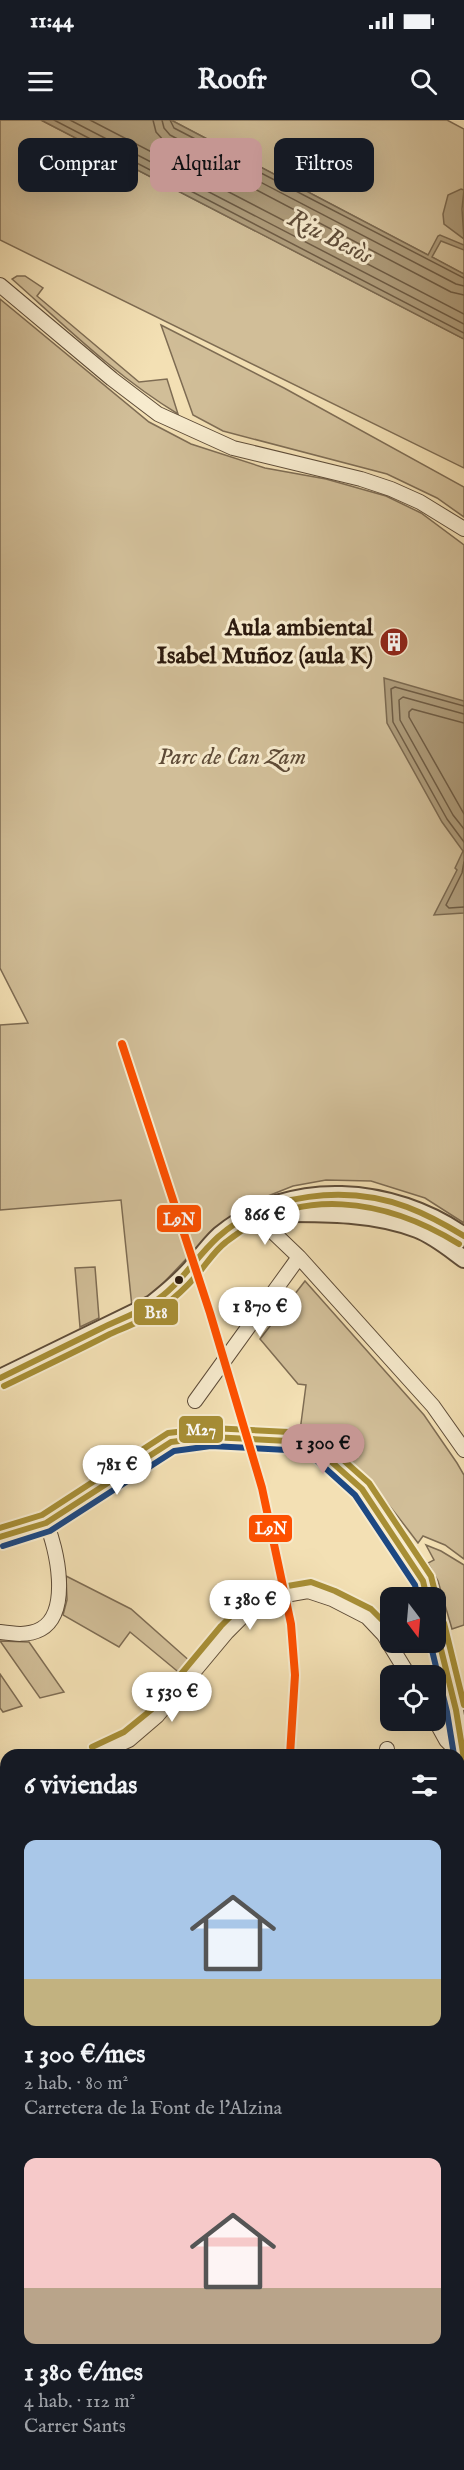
<!DOCTYPE html>
<html lang="es">
<meta charset="utf-8">
<style>
:root{--surface:#171b24;--page:#20242c;--text:#f1f3f6;--muted:#9ea1a6;--accent:#c59692}
body{margin:0;font-family:"IM FELL English",serif;background:var(--page);color:var(--text);height:100vh;display:flex;flex-direction:column;font-size:22px;white-space:nowrap}
*{box-sizing:border-box;margin:0}
p{font-size:20px;color:var(--muted)}
.icon{flex:none;width:33px;height:33px;fill:none;stroke:currentColor;stroke-width:2;stroke-linecap:round;stroke-linejoin:round}
.map{position:relative;flex:1;overflow:hidden}
.sheet{position:absolute;left:0px;top:1629px;width:465px;height:722px;display:flex;flex-direction:column;background:var(--surface);border-radius:18px 18px 0 0;box-shadow:0 6px 24px #0002}
.sheet>*{flex:none}
.banner{position:absolute;left:18px;top:18px;width:429px;height:54px;display:flex;gap:12px}
.needle{width:39px;rotate:164deg}
.controls{position:absolute;left:380px;top:1467px;display:grid;gap:12px}
.controls a{display:grid;place-items:center;width:66px;height:66px;border-radius:12px;background:var(--surface);box-shadow:0 6px 24px #0002;font-size:30px}
.price{position:absolute;translate:-50% -51px;padding:0 14px;border-radius:21px;background:#fff;color:#222;font-size:20px;line-height:39px;filter:drop-shadow(0 2px 3px #0008)}
.price::after{content:'';position:absolute;left:50%;top:36px;width:18px;height:14px;margin-left:-9px;background:inherit;clip-path:polygon(0 0,100% 0,50% 100%)}
.price.current{background:var(--accent);color:#111}
ul{padding:0;list-style:none}
li{display:grid;align-content:center;gap:12px;height:318px;padding:0 24px}
li span{display:grid;place-items:center;height:186px;border-radius:12px;color:#555}
li>.icon{margin-inline-start:auto}
span .icon{width:108px;height:108px;fill:#fffc;stroke-width:1}
li b{font-size:26px}
h2{display:flex;justify-content:space-between;align-items:center;height:72px;padding:0 24px;font-size:26px}
.pill{padding:0 21px;border-radius:12px;background:var(--surface);box-shadow:0 6px 24px #0002;font-size:21px;line-height:54px}
.pill.current{background:var(--accent);color:#111}
.status{display:flex;justify-content:space-between;align-items:center;height:42px;padding:0 30px;background:var(--surface);direction:ltr}
.status svg{height:16px;fill:currentColor}
header{display:flex;justify-content:space-between;align-items:center;height:78px;padding:0 24px;background:var(--surface);font-size:27px;font-weight:800}
.map>svg:first-child{display:block}
</style>
<div class="status"><b>11:44</b><svg viewBox="0 0 49 12"><path d="M0 12V9h3v3zM5 12V6h3v6zM10 12V3h3v9zM15 12V0h3v12zM26 1h20v11H26zM47 4h2v5h-2z"/></svg></div>
<header><svg class="icon" aria-label="menu" viewBox="0 0 24 24"><path d="M4 6h16M4 12h16M4 18h16"/></svg>Roofr<svg class="icon" aria-label="search" viewBox="0 0 24 24"><circle cx="10" cy="10" r="6"/><path d="M15 15l6 6"/></svg></header>
<div class="map">
<svg width="464" height="2350" viewBox="0 0 464 2350">
<rect width="100%" height="100%" fill="#f3e0b4"/>
<filter id="stains"><feTurbulence type="fractalNoise" baseFrequency=".00333" numOctaves="4"/><feColorMatrix values="0 0 0 0 .2 0 0 0 0 .09 0 0 0 0 .02 0 0 0 .5 -.17"/></filter>
<radialGradient id="worn" r=".72"><stop offset=".6" stop-color="#630" stop-opacity="0"/><stop offset="1" stop-color="#630" stop-opacity=".3"/></radialGradient>
<!-- green -->
<path fill="#d1be98" stroke="#7e6c53" stroke-width="1.5" d="M 0,0 L 41,0 L 464,219 L 464,348 L 0,120 Z
M 171,0 L 447,0 L 464,9 L 464,154 Z
M 17,156 L 25,156 L 43,168 L 37,176 L 139,262 L 167,259 L 178,294 C 117,257 65,206 12,159 Z
M 0,179 L 149,302 L 191,324 L 265,348 L 326,359 L 386,376 L 421,393 L 464,425 L 464,1103 L 425,1078 L 371,1061 L 326,1060 L 293,1066 L 258,1080 L 205,1119 L 152,1175 L 132,1187 L 121,1080 L 0,1090 L 0,905 L 28,903 L 0,848 Z
M 161,205 L 284,268 L 464,367 L 464,397 L 437,378 L 387,354 L 223,311 L 193,295 Z
M 95,1147 L 99,1198 L 80,1207 L 75,1148 Z
M 305,1161 L 424,1295 L 457,1343 L 464,1355 L 464,1439 L 445,1425 L 423,1416 L 418,1423 C 380,1373 358,1340 300,1311 L 306,1265 L 298,1264 L 260,1219 Z
M 426,1425 L 441,1431 L 464,1445 L 464,1505 L 452,1509 L 438,1461 L 428,1443 L 434,1440 Z
M 66,1456 L 131,1489 L 192,1543 L 182,1555 L 130,1512 L 119,1527 L 63,1495 L 67,1480 Z
M 0,1521 L 29,1522 L 64,1572 L 40,1578 Z
M 0,1554 L 22,1586 L 3,1592 L 0,1588 Z
M 464,2044 L 464,2099 L 459,2096 L 459,2056 Z
M 464,2167 L 464,2350 L 255,2350 L 255,2344 L 459,2344 L 459,2176 Z"/>
<!-- water -->
<path fill="#af9d7c" stroke="#7b6950" stroke-width="1.5" d="M 41,0 L 171,0 L 428,135 L 438,116 L 440,115 L 464,125 L 464,130 L 441,121 L 432,137 L 464,154 L 464,219 Z
M 461,69 L 464,70 L 462,89 L 464,119 L 444,104 L 443,94 L 448,75 Z
M 384,558 L 464,581 L 464,793 L 434,795 L 457,750 L 455,748 L 463,731 L 442,702 L 387,603 Z"/>
<g fill="none" stroke-linecap="round" stroke-linejoin="round">
<!-- shore -->
<path stroke="#6e5c45" stroke-width="1.5" d="M 54,0 L 464,213
M 70,0 L 464,204
M 90,0 L 464,194
M 153,0 L 156,12 L 165,22 L 451,172 L 464,175
M 162,0 L 164,8 L 170,15 L 456,164 L 464,166
M 170,0 L 174,8 L 464,158
M 464,586 L 395,567 L 391,569 L 393,602 L 447,699 L 464,722
M 464,594 L 403,577 L 399,580 L 400,600 L 453,695 L 464,709
M 464,603 L 412,589 L 409,592 L 409,597 L 464,694
M 464,742 L 462,753 L 446,785 L 449,788 L 464,787"/>
<!-- minor casing -->
<g stroke="#5e4c38" stroke-width="16">
<path id="minor" d="M 0,165 L 112,259 L 158,294 L 233,328 L 361,359 L 391,369 L 420,382 L 464,409
M 253,1093 L 299,1137 L 433,1286 L 464,1330
M 195,1281 L 299,1137
M 0,1417 L 46,1403 L 171,1322 L 211,1317 L 288,1321 L 317,1329 L 362,1369 L 408,1437 L 423,1461 L 427,1478
M 435,1505 L 456,1590 L 464,1639
M 0,1512 C 14,1514 28,1516 41,1509 C 71,1492 57,1428 46,1403
M 435,1600 L 446,1620 L 462,1636
M 96,1635 L 129,1620 L 157,1596 L 227,1512 L 253,1486 L 274,1477 L 308,1471 L 332,1479 L 367,1497 L 384,1515 L 409,1556
M 386,1635 L 387,1629
M 6,1718 L 2,1733 L 6,1758
M 0,1916 L 6,1918
M 0,1986 L 6,1984
M 459,2154 L 464,2119
M 22,2350 L 26,2344
M 141,2350 L 142,2344
M 243,2350 L 244,2344"/>
</g>
<!-- tertiary casing -->
<g stroke="#5e4c38" stroke-width="20">
<path id="tertiary" d="M 266,1093 C 316,1093 370,1091 417,1109 C 435,1116 449,1128 464,1139
M 0,1258 L 152,1184 C 166,1173 178,1163 190,1150 C 199,1139 209,1125 220,1115 C 290,1057 393,1066 464,1116"/>
</g>
<!-- minor -->
<use href="#minor" stroke="#f7ebce" stroke-width="14"/>
<!-- tertiary -->
<use href="#tertiary" stroke="#f7ebce" stroke-width="16"/>
<!-- bus-1 casing -->
<g stroke="#f7ebce" stroke-width="10">
<path id="bus-1" d="M 0,1417 L 46,1403 L 171,1322 L 211,1317 L 288,1321 L 317,1329 L 362,1369 L 423,1461 L 427,1478
M 435,1505 L 456,1590 L 464,1639"/>
</g>
<!-- bus-2 casing -->
<g stroke="#f7ebce" stroke-width="10">
<path id="bus-2" d="M 3,1426 L 50,1411 L 174,1331 L 211,1326 L 287,1330 L 313,1337 L 355,1375 L 415,1465 L 418,1478
M 430,1522 L 447,1592 L 454,1635"/>
</g>
<!-- bus-3 casing -->
<g stroke="#f7ebce" stroke-width="10">
<path id="bus-3" d="M 0,1408 L 42,1395 L 168,1313 L 211,1308 L 289,1312 L 322,1321 L 369,1363 L 431,1456 L 436,1476
M 444,1503 L 464,1585
M 92,1627 L 124,1612 L 151,1590 L 221,1506 L 248,1479 L 270,1469 L 311,1462 L 335,1471 L 371,1489 L 390,1508"/>
</g>
<!-- bus-4 casing -->
<g stroke="#f7ebce" stroke-width="10">
<path id="bus-4" d="M 0,1258 C 34,1241 68,1225 102,1208 C 118,1200 136,1194 151,1184 C 179,1167 195,1138 218,1117 C 268,1072 347,1065 407,1087 C 428,1095 446,1105 464,1116"/>
</g>
<!-- bus-5 casing -->
<g stroke="#f7ebce" stroke-width="10">
<path id="bus-5" d="M 4,1266 C 39,1249 75,1232 110,1214 C 126,1207 145,1200 159,1190 C 172,1180 185,1169 196,1156 C 206,1145 214,1131 226,1122 C 298,1064 386,1079 459,1124"/>
</g>
<!-- bus-1 -->
<use href="#bus-1" stroke="#a78e35" stroke-width="6"/>
<!-- bus-2 -->
<use href="#bus-2" stroke="#1c4883" stroke-width="6"/>
<!-- bus-3 -->
<use href="#bus-3" stroke="#a78e35" stroke-width="6"/>
<!-- bus-4 -->
<use href="#bus-4" stroke="#a78e35" stroke-width="6"/>
<!-- bus-5 -->
<use href="#bus-5" stroke="#a78e35" stroke-width="6"/>
<!-- metro-1 casing -->
<g stroke="#f7ebce" stroke-width="12">
<path id="metro-1" d="M 122,924 L 210,1193 L 262,1368 L 291,1504 L 295,1555 L 290,1635"/>
</g>
<!-- metro-1 -->
<use href="#metro-1" stroke="#fe5000" stroke-width="8"/>
</g>
<!-- icons -->
<defs>
<g id="building-disc" transform="scale(1.5)"><circle r="9.5" fill="#8f2418" stroke="#f7ebce"/><path d="M-4-6H4V6H1V3H-1V6H-4ZM-2.5-4.3h1.7v1.8h-1.7ZM.8-4.3h1.7v1.8H.8ZM-2.5-1h1.7V.8h-1.7ZM.8-1h1.7V.8H.8Z" fill="#fff"/></g>
</defs>
<g fill-rule="evenodd">
<use href="#building-disc" x="394" y="522"/>
</g>
<!-- markers -->
<circle fill="#2c1a0e" stroke="#f7ebce" stroke-width="2" cx="179" cy="1160" r="5"/>
<g text-anchor="middle" dominant-baseline="central" stroke-width="6" stroke-linejoin="round" paint-order="stroke">
<!-- poi labels -->
<g font-size="24" font-weight="bold" fill="#2c1a0e" stroke="#f7ebce" text-anchor="end">
<text x="373" y="508">Aula ambiental<tspan x="373" dy="28">Isabel Muñoz (aula K)</tspan></text>
</g>
<!-- park labels -->
<g font-size="24" font-style="italic" fill="#5e4b37" stroke="#f7ebce">
<text x="232" y="637">Parc de Can Zam</text>
</g>
<!-- water labels -->
<g font-size="26" font-style="italic" fill="#604e3a" stroke="#f7ebce">
<text transform="translate(330 117) rotate(27)">Riu Besòs</text>
</g>
</g>
<g stroke="#f7ebce" stroke-width="2">
<rect x="156" y="1084" width="46" height="29" rx="6" fill="#fe5000"/>
<rect x="133" y="1178" width="46" height="28" rx="6" fill="#a78e35"/>
<rect x="178" y="1295" width="46" height="29" rx="6" fill="#a78e35"/>
<rect x="248" y="1394" width="45" height="29" rx="6" fill="#fe5000"/>
</g>
<g font-size="16" text-anchor="middle" font-weight="bold" fill="#fff">
<text x="179" y="1105">L9N</text>
<text x="156" y="1198">B18</text>
<text x="201" y="1315">M27</text>
<text x="271" y="1414">L9N</text>
</g>
<rect width="100%" height="100%" filter="url(#stains)"/>
<rect width="100%" height="100%" fill="url(#worn)"/>
</svg>
<div class="controls">
<a><svg class="needle" viewBox="-14 -14 28 28"><path d="M0-13l5 13h-10z" fill="#e53935"/><path d="M0 13l5-13h-10z" fill="#9ea1a6"/></svg></a>
<a><svg class="icon" aria-label="locate" viewBox="0 0 24 24"><circle cx="12" cy="12" r="6"/><path d="M12 2v4M12 18v4M2 12h4M18 12h4"/></svg></a>
</div>
<b class="price" style="left:265px;top:1126px">866 €</b>
<b class="price" style="left:260px;top:1218px">1 870 €</b>
<b class="price current" style="left:323px;top:1355px">1 300 €</b>
<b class="price" style="left:117px;top:1376px">781 €</b>
<b class="price" style="left:250px;top:1511px">1 380 €</b>
<b class="price" style="left:172px;top:1603px">1 530 €</b>
<div class="banner">
<a class="pill">Comprar</a>
<a class="pill current">Alquilar</a>
<a class="pill">Filtros</a>
</div>
<section class="sheet">
<h2>6 viviendas<svg class="icon" aria-label="filters" viewBox="0 0 24 24"><path d="M4 7h16M4 17h16"/><circle cx="9" cy="7" r="2"/><circle cx="15" cy="17" r="2"/></svg></h2>
<ul>
<li><span style="background:linear-gradient(#a9c7e8 75%,#c2b280 0)"><svg class="icon" aria-label="home" viewBox="0 0 24 24"><path d="M3 11l9-7 9 7M6 9v11h12V9"/></svg></span><div><b>1 300 €/mes</b><p>2 hab. · 80 m²</p><p>Carretera de la Font de l'Alzina</p></div></li>
<li><span style="background:linear-gradient(#f6c9c9 70%,#b9a48a 0)"><svg class="icon" aria-label="home" viewBox="0 0 24 24"><path d="M3 11l9-7 9 7M6 9v11h12V9"/></svg></span><div><b>1 380 €/mes</b><p>4 hab. · 112 m²</p><p>Carrer Sants</p></div></li>
</ul>
</section>
</div>
